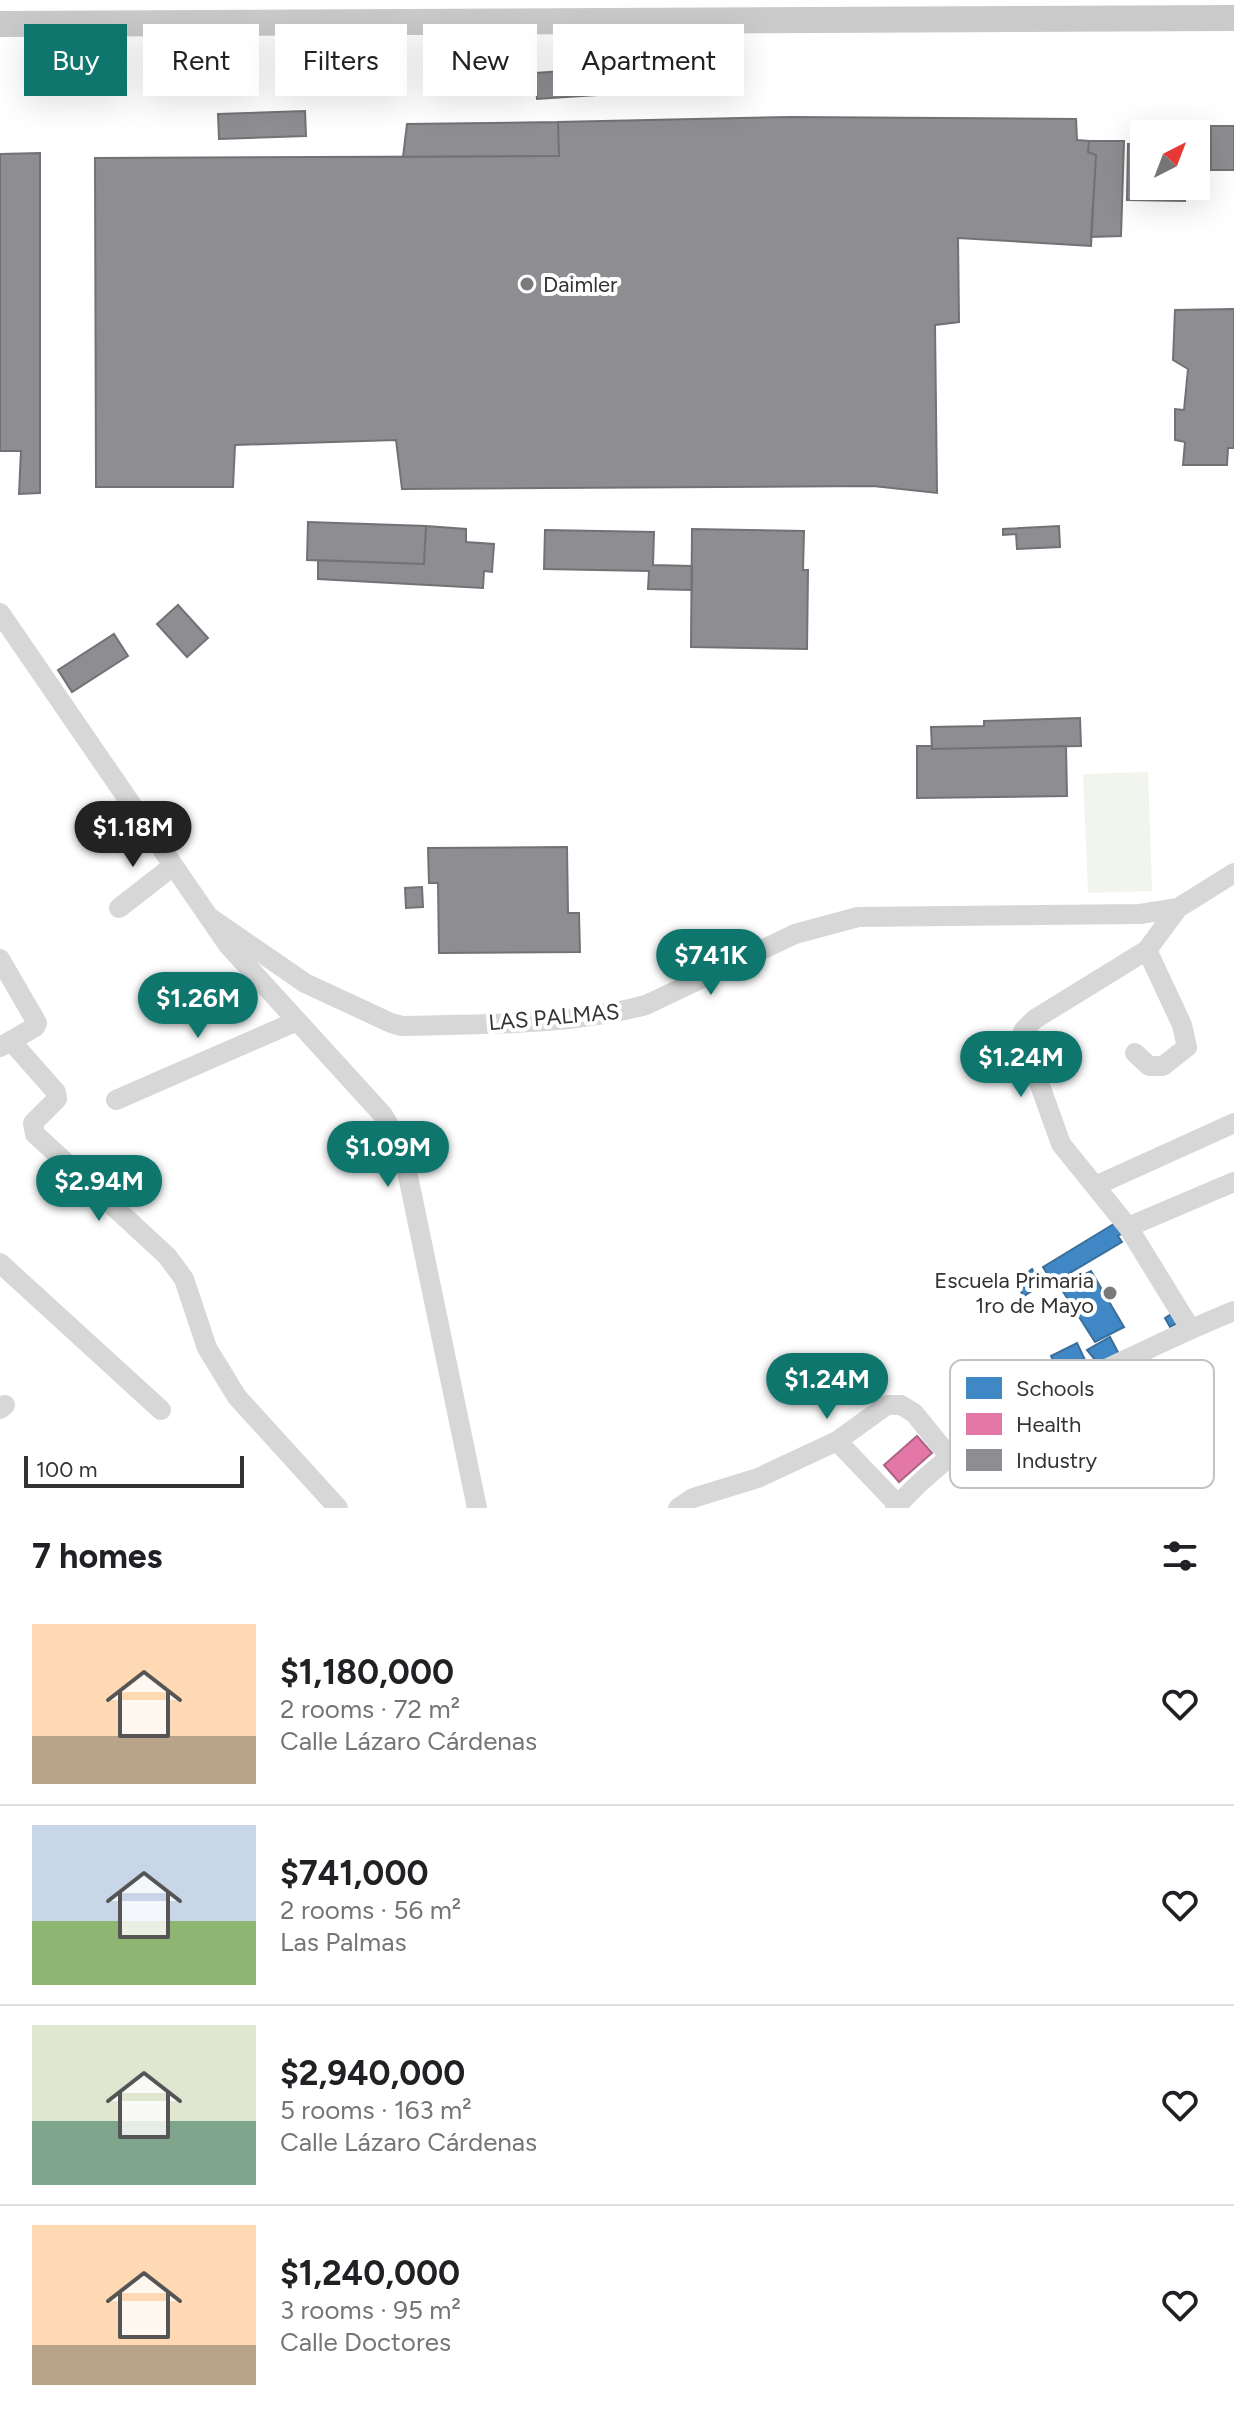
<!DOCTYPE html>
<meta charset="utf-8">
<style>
:root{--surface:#fff;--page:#f6f6f6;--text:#202124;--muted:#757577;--line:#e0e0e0;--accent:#0f766e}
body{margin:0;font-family:Figtree,sans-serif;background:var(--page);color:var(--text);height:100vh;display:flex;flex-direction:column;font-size:30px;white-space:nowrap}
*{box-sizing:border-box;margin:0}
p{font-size:26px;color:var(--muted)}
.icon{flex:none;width:44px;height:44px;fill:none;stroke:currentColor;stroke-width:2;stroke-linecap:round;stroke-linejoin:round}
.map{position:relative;height:1508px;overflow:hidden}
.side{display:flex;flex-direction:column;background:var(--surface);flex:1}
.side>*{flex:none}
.top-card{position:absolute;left:24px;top:24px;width:800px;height:72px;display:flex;gap:16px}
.needle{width:52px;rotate:42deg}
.fabs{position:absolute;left:1130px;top:120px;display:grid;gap:16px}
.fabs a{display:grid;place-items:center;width:80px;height:80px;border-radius:0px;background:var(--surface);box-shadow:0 8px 32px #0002;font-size:40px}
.scale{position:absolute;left:24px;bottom:20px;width:220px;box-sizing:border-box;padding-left:8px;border:4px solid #333;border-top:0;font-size:22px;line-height:28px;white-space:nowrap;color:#333;-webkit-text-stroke:6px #fff;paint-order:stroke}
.price{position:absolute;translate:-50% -68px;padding:0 18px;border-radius:28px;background:var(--accent);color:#fff;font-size:26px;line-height:52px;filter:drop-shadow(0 2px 4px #0008)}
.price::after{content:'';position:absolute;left:50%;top:48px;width:24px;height:18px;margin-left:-12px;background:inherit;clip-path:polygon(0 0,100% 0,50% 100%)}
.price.on{background:#222;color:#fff}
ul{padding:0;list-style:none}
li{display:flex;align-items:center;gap:24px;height:200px;padding:0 32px}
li+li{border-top:2px solid var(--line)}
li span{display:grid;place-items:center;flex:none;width:224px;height:160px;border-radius:0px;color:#555}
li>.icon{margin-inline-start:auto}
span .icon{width:96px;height:96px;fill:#fffc;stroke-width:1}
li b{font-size:34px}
h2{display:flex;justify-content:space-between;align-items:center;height:96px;padding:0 32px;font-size:34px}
.pill{padding:0 28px;border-radius:0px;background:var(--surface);box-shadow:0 8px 32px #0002;font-size:28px;line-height:72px}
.pill.on{background:var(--accent);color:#fff}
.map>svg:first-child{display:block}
</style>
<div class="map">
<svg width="1234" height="1508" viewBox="0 0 1234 1508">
<rect width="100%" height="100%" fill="#fff"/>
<!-- green -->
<path fill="#f1f5ed" d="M 1148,772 L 1152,891 L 1088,893 L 1083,774 Z"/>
<!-- schools -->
<path fill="#3f88c5" stroke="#3b6e99" stroke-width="2" d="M 1122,1219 L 1130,1229 L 1118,1236 L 1122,1242 L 1053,1283 L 1043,1267 Z
M 1032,1269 L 1042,1284 L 1024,1296 L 1015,1283 Z
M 1091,1271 L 1124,1327 L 1095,1342 L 1060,1287 Z
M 1179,1309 L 1185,1319 L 1170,1327 L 1165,1318 Z
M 1110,1337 L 1120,1356 L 1100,1366 L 1087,1350 Z
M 1077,1343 L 1086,1362 L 1060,1375 L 1051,1356 Z"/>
<!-- health -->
<path fill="#e377a8" stroke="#ae6385" stroke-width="2" d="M 917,1436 L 932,1453 L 899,1482 L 884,1465 Z"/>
<!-- industry -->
<path fill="#8d8d92" stroke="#727276" stroke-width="2" d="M 594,69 L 596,95 L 537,99 L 535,73 Z
M 305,111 L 306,136 L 219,139 L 218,114 Z
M 790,117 L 1076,119 L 1077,140 L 1089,141 L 1088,152 L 1096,155 L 1091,246 L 958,238 L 959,322 L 935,325 L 937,493 L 873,486 L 402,489 L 396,440 L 235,445 L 233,487 L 96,487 L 95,158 L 559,156 L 558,122 Z
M 558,122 L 559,156 L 403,157 L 407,124 Z
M 1211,126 L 1234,126 L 1234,170 L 1211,170 Z
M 1089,141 L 1124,141 L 1121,236 L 1091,237 L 1096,155 L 1088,152 Z
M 1128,144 L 1144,144 L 1144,186 L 1186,186 L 1185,201 L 1127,200 Z
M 40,153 L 40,493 L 19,494 L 21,451 L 0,451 L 0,154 Z
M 1234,309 L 1234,448 L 1228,448 L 1227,465 L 1183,465 L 1185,442 L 1175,440 L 1175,409 L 1184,410 L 1188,369 L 1173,360 L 1175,310 Z
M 308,522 L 426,526 L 424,564 L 307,560 Z
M 426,526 L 466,529 L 466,542 L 494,544 L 492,572 L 484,571 L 483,588 L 318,579 L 318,560 L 424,564 Z
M 1059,526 L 1060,547 L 1017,549 L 1016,534 L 1003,535 L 1003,529 Z
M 692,529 L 804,531 L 803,570 L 808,570 L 807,649 L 691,647 Z
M 545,530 L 654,532 L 653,565 L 692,566 L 692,590 L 648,589 L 649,571 L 544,569 Z
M 178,605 L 208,638 L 187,657 L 157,624 Z
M 114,634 L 128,656 L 72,692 L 58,670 Z
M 1080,718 L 1081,746 L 932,749 L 931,727 L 984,726 L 984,721 Z
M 917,746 L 932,746 L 932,749 L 1066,746 L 1067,796 L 917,798 Z
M 567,847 L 568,913 L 579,913 L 580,952 L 439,953 L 438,883 L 429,883 L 428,848 Z
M 422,887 L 423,907 L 406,908 L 405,888 Z"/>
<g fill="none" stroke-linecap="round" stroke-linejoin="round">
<!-- minor -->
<path stroke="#d7d7d7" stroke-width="20" d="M 0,613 L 228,945 L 383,1115 L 402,1147 L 477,1508
M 119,908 L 173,866
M 1178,908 L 1147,950 L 1035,1019 L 1023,1031 L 1023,1038 L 1061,1144 L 1128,1227 L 1190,1328
M 209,917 L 305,983 L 391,1023 L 402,1026 C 483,1024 567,1026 646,1005 L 795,934 L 858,917 L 1140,914 L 1178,908 L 1234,873
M 0,959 L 37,1023 L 35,1027 L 0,1047
M 11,1041 L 56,1092 L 57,1099 L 33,1123 L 35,1134 L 167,1256 L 184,1279 L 207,1348 L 237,1397 L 338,1508
M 1135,1053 L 1149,1066 L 1163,1066 L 1187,1047 L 1182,1025 L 1147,950
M 116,1100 L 297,1021
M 1095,1186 L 1234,1123
M 1128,1227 L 1234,1182
M 0,1263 L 161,1410
M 0,1409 L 5,1405
M 837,1441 L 898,1505
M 678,1508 L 693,1498 L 758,1478 L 837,1441 L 887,1405 L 901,1405 L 914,1413 L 949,1456
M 895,1508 C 953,1443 1017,1413 1094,1375 C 1140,1353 1186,1330 1234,1311"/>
<!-- major -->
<path stroke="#cacaca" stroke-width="26" d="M 0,24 L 1234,18"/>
</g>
<!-- markers -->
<g fill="#7a7a7a" stroke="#fff" stroke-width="3">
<circle cx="527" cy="284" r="8"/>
<circle cx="1110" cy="1293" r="8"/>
</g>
<g text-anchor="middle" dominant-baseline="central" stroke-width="8" stroke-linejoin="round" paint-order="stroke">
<!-- poi labels -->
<g font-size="22" fill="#333" stroke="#fff" text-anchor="start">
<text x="543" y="284">Daimler</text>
<text x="1094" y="1280" text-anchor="end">Escuela Primaria<tspan x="1094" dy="25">1ro de Mayo</tspan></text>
</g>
<!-- street labels -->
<g font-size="22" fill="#333" stroke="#fff">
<text transform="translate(554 1017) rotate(-5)">LAS PALMAS</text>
</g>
</g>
<!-- legend -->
<rect x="950" y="1360" width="264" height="128" rx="12" fill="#fff" stroke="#c2c2c2" stroke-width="2"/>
<rect x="966" y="1377" width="36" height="22" fill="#3f88c5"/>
<rect x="966" y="1413" width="36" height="22" fill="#e377a8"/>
<rect x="966" y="1449" width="36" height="22" fill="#8d8d92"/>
<g font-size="22" fill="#333">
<text x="1016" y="1396">Schools</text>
<text x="1016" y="1432">Health</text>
<text x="1016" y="1468">Industry</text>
</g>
</svg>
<div class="fabs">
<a><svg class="needle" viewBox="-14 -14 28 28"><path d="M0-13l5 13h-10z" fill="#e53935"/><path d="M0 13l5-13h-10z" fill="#757577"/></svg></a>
</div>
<div class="scale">100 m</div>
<b class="price on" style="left:133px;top:869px">$1.18M</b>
<b class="price" style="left:711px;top:997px">$741K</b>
<b class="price" style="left:198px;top:1040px">$1.26M</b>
<b class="price" style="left:1021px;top:1099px">$1.24M</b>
<b class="price" style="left:388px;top:1189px">$1.09M</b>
<b class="price" style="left:99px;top:1223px">$2.94M</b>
<b class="price" style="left:827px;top:1421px">$1.24M</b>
<div class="top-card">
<a class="pill on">Buy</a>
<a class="pill">Rent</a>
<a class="pill">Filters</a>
<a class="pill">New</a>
<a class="pill">Apartment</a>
</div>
</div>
<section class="side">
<h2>7 homes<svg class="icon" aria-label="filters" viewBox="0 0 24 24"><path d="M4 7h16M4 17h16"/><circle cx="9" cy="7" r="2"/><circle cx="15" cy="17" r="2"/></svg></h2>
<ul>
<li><span style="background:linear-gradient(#ffd9b3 70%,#b9a48a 0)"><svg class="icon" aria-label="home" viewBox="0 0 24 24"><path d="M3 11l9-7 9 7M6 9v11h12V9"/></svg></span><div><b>$1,180,000</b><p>2 rooms · 72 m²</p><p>Calle Lázaro Cárdenas</p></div><svg class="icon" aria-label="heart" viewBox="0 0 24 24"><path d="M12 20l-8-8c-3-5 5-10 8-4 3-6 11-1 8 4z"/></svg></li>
<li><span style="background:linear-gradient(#c9d6e8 60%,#8fb573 0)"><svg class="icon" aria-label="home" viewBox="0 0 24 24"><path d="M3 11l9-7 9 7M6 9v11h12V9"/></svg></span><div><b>$741,000</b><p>2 rooms · 56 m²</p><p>Las Palmas</p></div><svg class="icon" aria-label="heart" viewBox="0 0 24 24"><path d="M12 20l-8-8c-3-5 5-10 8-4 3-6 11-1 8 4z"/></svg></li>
<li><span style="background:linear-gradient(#dfe7d0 60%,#7fa58c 0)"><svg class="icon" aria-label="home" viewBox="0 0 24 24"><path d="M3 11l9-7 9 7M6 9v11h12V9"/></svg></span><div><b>$2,940,000</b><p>5 rooms · 163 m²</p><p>Calle Lázaro Cárdenas</p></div><svg class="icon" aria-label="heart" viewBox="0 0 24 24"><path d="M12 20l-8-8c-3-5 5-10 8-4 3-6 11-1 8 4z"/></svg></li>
<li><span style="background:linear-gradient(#ffd9b3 75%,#b9a48a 0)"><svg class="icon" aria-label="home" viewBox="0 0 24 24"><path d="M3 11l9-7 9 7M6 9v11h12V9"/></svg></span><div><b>$1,240,000</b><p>3 rooms · 95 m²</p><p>Calle Doctores</p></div><svg class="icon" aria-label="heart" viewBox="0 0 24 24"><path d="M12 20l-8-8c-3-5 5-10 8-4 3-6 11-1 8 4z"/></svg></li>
</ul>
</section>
